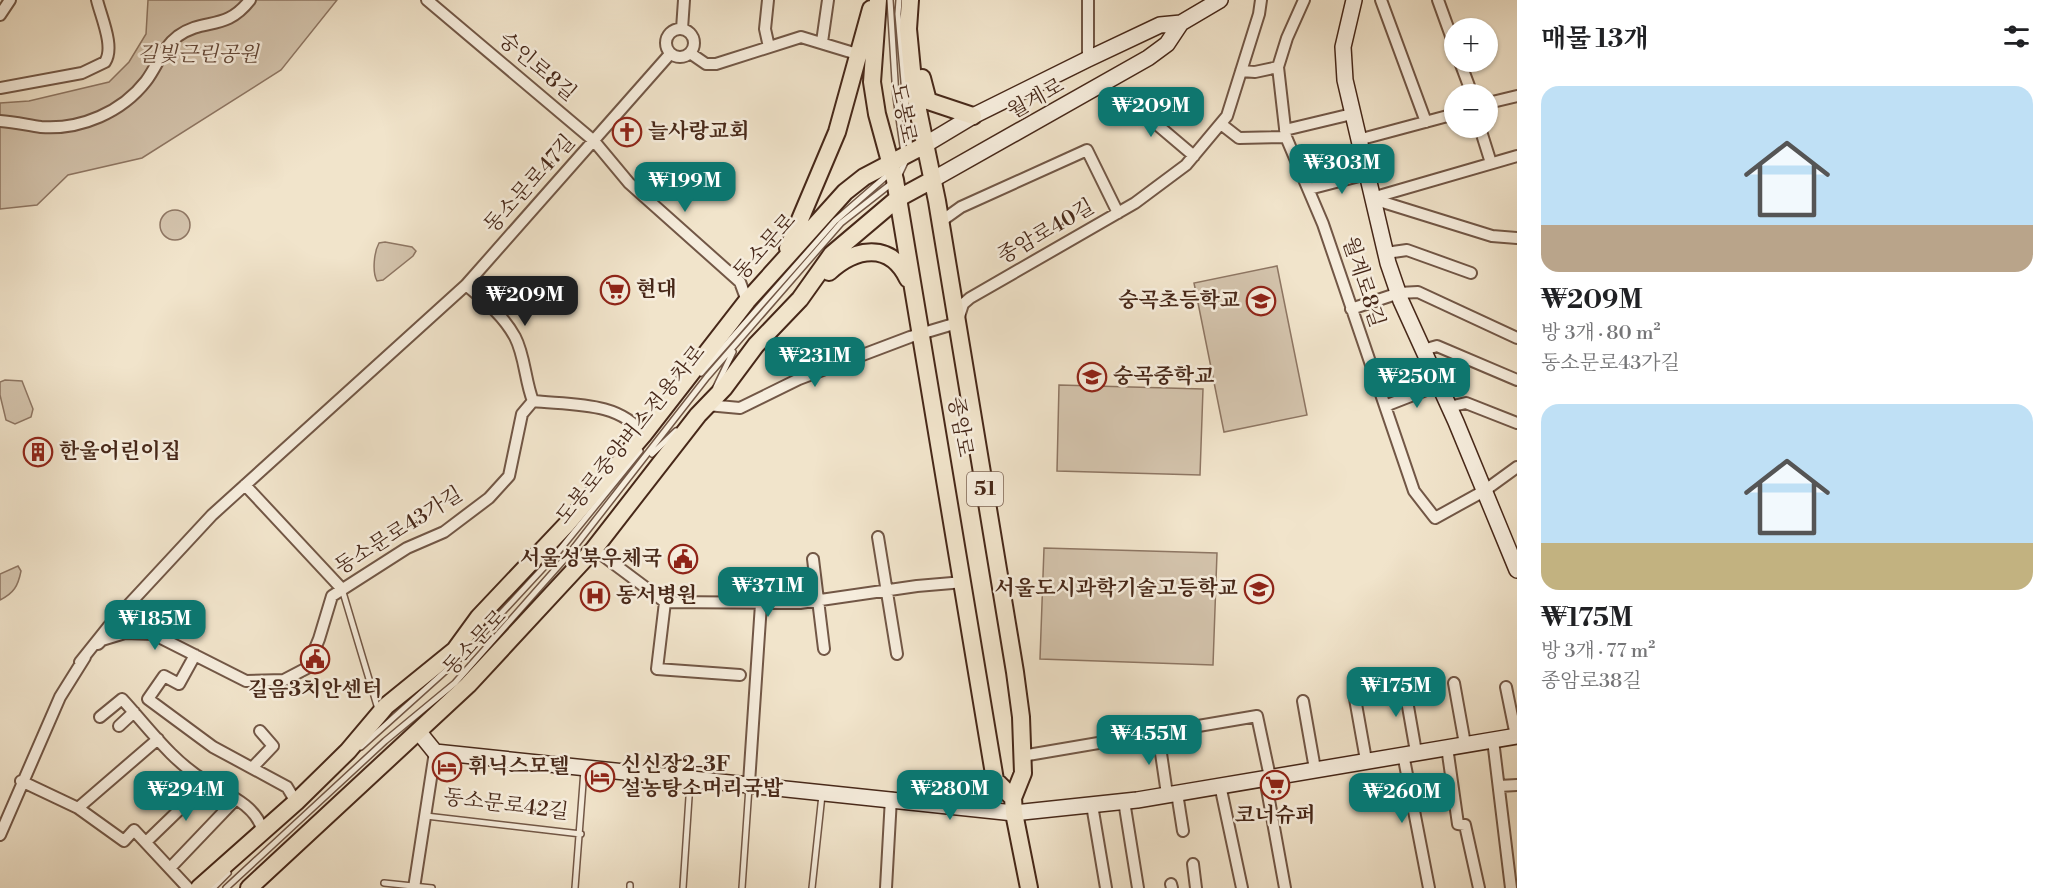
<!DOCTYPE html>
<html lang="ko">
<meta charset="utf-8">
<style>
:root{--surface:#fff;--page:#f6f6f6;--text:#202124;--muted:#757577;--accent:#0f766e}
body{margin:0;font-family:"Libre Bodoni","Noto Serif KR",serif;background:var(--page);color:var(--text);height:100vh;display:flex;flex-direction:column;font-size:22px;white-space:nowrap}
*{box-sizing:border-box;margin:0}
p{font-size:20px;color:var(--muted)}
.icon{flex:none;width:33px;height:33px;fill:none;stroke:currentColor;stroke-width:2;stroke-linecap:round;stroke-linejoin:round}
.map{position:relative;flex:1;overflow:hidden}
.panel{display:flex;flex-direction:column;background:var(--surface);width:540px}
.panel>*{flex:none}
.buttons{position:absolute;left:1444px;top:18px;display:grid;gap:12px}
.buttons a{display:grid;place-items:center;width:54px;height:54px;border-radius:50%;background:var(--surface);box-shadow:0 2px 4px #0004;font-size:30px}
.price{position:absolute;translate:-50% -51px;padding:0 14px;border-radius:12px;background:var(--accent);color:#fff;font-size:20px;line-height:39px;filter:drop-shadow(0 2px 3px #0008)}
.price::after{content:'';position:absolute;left:50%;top:36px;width:18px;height:14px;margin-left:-9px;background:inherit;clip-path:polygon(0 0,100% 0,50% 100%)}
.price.on{background:#222;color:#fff}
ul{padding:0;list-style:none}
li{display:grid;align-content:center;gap:12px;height:318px;padding:0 24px}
li span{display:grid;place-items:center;height:186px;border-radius:18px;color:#555}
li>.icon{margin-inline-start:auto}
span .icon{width:108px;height:108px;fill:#fffc;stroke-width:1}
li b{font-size:26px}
h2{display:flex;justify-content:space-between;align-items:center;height:72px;padding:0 24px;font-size:26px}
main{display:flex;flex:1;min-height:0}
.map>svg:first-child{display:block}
</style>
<main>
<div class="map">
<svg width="1517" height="888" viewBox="0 0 1517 888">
<rect width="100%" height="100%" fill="#f1e4cb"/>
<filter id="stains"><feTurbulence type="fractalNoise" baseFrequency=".00333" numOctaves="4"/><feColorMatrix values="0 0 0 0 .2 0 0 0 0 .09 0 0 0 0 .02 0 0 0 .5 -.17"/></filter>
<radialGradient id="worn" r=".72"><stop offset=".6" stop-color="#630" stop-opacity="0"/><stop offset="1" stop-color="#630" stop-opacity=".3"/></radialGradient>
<!-- green -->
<path fill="#d4c4ad" stroke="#8e7663" stroke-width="1.5" d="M 148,0 L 337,0 L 281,70 L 142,158 L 68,175 L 37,205 L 0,209 L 0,103 L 29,101 L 109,82 L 129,62 L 146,34 Z
M160 225a15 15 0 1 1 30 0a15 15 0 1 1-30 0Z
M 385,242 L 412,247 L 416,251 L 413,256 L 383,280 L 377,281 C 372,272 374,252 379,243 Z
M 1277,266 L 1307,415 L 1224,432 L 1194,283 Z
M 5,380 L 22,381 L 33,409 L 31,417 L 15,424 L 6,420 L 0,395 L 0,382 Z
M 1059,385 L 1203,389 L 1200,475 L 1057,471 Z
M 1044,548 L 1217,553 L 1213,665 L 1040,659 Z
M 18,566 L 21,571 C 18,586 14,593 0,600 L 0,574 Z"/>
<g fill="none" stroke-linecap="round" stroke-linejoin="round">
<!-- lane casing -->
<g stroke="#725746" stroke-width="8">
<path id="lane" d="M 890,0 L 896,97 L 904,153
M 899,0 L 898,14 L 910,150
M 898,177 L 907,158
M 701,373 L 835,221 L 890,173
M 716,387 L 733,352
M 652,454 L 676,431
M 342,589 L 378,709
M 361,747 L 460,658 L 558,552 L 640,451
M 426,816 L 581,834
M 384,883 L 432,888
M 213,888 L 228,873
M 226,888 L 385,741 L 455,683 L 569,554 L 707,377 L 841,223 L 892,183
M 575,888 L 584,770
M 630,888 L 630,885
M 683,888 L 690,782
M 742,888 L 749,787
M 812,888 L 822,795"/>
</g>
<!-- street casing -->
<g stroke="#725746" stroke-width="14">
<path id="street" d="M 427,0 L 594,141 L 629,183 L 740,282 L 747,301
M 768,0 L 765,29 L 769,47
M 1304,0 L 1287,38 L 1278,67 L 1286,137 L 1323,224 L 1414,491 L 1435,518 L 1484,491 L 1517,467
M 1381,0 L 1426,122
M 1438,0 L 1455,47
M 0,15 L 10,0
M666 43a14 14 0 1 1 28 0a14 14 0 1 1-28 0Z
M 682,29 L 684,0
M 822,42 L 828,0
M 690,53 L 706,64 L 716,64 L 801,37 L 857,54
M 1088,59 L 1088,0
M 1460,62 L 1472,94
M 1241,71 L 1255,72 L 1278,67
M 0,88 L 82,73 L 105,62 C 115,47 101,17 97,0
M 1130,98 L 1148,117 L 1194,156
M 1488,103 L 1517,96
M 0,121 C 14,122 27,125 41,127 C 81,130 122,112 146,81 C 158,65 162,48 178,36 C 205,17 225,32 250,0
M 1221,124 L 1239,138 L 1286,137
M 1480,128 L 1491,163
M 1285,130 L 1352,114
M 1358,140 L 1455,114
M 1309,189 L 1367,174
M 1372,198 L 1517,156
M 1373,199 L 1492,236 L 1517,238
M 940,222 L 961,207 L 1087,150 L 1118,213
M 1386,253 L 1407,250 L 1471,273
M 466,285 C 485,301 503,315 515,337 C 525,356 525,381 533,401
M 1351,309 L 1399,293 L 1418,292 L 1517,338
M 1423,350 L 1437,346 L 1517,380
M 533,401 C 570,405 621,401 643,435
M 707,405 L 740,408 L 799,379 L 910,337 L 957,323 L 963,304 L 970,298 L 1135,203 L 1186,165 L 1227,116 L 1259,14 L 1261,0
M 1385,406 L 1439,385
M 1449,407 L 1466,403 L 1517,423
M 245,485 L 342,589
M 878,537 L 897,654
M 594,549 L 665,602 L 800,603 L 917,586 L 964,582
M 813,559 L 824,649
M 665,602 L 657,669 L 740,675
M 98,644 L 102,640 L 125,633 L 153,634 L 246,681 L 284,680 L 307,668 L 319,639 L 332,596 L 407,548 L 444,532 L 489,498 L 509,476 L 522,414 L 533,401
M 195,655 L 179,684 L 164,676 L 148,699 L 213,747 L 287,787 L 296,802
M 80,662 L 108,627 L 212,515 L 466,285 L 670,54
M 1403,678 L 1416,752
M 1454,683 L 1465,744
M 1506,687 L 1516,736
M 1354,693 L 1366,760
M 1303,701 L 1315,769
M 100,717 L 122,699 C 147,726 172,761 204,780 C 224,793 255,804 262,829
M 119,726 L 134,712
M 1158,733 L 1167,794
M 1493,740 L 1511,888
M 1447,747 L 1458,824 L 1465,825 L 1479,888
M 1403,754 L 1429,888
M 1022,756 L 1257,716 L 1270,777
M 252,768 L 273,746 L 260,731
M 1265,778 L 1285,888
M 21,781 L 78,808 L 124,841 L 134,830 L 188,888
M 749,783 L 761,604
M 1220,785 L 1242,888
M 1499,786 L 1517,785
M 1177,793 L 1183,831
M 1124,801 L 1138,888
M 1092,805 L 1106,888
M 78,808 L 158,739
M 0,835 L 60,697 L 85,657
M 146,842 L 207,783
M 1193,864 L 1196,888
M 171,867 L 236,799
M 1171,884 L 1172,888
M 414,888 L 435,752
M 886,888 L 891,798"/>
</g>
<!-- secondary casing -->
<g stroke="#472819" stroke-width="18">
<path id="secondary" d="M 1354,0 L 1343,47 L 1345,80 L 1388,263 L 1401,301 L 1456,422 L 1517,570
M 923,146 L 973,116 L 1088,59 L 1160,25 L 1181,23 L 1220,0
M 932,180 L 1148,58 L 1167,44 L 1181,23
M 418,731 L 435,752 L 1014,813 L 1137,800 L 1517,736"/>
</g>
<!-- primary casing -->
<g stroke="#472819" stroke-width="20">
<path id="primary" d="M 878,0 L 872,82 L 877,114 L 895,180 L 995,780 L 1013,798
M 910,0 L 908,29 L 914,91 L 937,201 L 1015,672 L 1021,717 L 1023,773 L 1013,798 L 1014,813 L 1029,888
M 922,78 L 928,101 L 973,116
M 788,248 L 837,132 L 871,9
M 829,272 C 855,248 890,241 908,279
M 199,888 L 296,802 L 348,751 L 386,706 L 455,650 L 479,617 L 566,525 L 643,435 L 747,301 L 845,192 L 864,177 L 923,146
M 249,888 L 468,685 L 594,549 L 698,415 L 724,388 L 756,345 L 800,299 L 832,254 L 897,199 L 932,180"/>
</g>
<!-- lane -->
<use href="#lane" stroke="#f6eddd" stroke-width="5"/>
<!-- street -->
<use href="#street" stroke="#f6eddd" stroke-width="10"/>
<!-- secondary -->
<use href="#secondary" stroke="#f6eddd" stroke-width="15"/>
<!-- primary -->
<use href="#primary" stroke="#f1e4cb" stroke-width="16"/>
</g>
<!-- icons -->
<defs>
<g id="church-ring" transform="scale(1.5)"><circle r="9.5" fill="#f6eddd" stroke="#8f2418" stroke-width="1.5"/><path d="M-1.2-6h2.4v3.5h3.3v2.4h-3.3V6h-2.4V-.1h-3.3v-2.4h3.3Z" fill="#8f2418"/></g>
<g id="supermarket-ring" transform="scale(1.5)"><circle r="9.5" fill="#f6eddd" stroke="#8f2418" stroke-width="1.5"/><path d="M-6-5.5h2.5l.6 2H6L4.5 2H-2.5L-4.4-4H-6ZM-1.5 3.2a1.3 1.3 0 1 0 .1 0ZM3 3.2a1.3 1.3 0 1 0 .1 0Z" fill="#8f2418"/></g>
<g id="school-ring" transform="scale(1.5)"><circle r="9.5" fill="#f6eddd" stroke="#8f2418" stroke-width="1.5"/><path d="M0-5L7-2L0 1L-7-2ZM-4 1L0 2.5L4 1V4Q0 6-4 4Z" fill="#8f2418"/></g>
<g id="building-ring" transform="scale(1.5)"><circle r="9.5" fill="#f6eddd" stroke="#8f2418" stroke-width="1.5"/><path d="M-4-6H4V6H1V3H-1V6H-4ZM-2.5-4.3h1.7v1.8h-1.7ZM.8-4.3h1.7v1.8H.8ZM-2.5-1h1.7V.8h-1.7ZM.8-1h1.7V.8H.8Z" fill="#8f2418"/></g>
<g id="civic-ring" transform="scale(1.5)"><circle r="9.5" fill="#f6eddd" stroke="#8f2418" stroke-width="1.5"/><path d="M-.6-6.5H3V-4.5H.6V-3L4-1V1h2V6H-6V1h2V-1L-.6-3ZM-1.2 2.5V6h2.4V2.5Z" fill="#8f2418"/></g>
<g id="hospital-ring" transform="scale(1.5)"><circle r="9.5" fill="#f6eddd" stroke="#8f2418" stroke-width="1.5"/><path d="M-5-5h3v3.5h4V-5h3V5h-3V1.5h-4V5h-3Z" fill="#8f2418"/></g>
<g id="hotel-ring" transform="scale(1.5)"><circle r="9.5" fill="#f6eddd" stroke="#8f2418" stroke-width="1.5"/><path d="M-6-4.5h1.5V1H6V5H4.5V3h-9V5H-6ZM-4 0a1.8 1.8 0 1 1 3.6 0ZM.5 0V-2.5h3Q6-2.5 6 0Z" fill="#8f2418"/></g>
</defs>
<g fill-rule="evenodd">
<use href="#church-ring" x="627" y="132"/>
<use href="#supermarket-ring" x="615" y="290"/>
<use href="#school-ring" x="1261" y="301"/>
<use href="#school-ring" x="1092" y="377"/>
<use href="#building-ring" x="38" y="452"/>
<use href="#civic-ring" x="683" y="559"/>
<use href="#school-ring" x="1259" y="589"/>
<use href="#hospital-ring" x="595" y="596"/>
<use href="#civic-ring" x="315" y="659"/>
<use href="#hotel-ring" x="447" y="767"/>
<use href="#hotel-ring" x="600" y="777"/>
<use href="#supermarket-ring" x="1275" y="785"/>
</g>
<g text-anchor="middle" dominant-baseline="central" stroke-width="5" stroke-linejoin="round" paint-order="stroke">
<!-- shield labels -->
<rect fill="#f6eddd" stroke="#7c6354" stroke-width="1.5" x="967" y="472" width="36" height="34" rx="4.5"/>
<g font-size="20" font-weight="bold" fill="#472819">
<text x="985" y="489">51</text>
</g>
<!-- park labels -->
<g font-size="21" font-style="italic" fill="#634737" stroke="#f6eddd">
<text x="198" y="55">길빛근린공원</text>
</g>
<!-- street labels -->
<g font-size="21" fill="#472819" stroke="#f6eddd">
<text transform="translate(537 67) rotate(40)">숭인로8길</text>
<text transform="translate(1036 99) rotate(-29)">월계로</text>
<text transform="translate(903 113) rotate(79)">도봉로</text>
<text transform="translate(530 184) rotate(-48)">동소문로47길</text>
<text transform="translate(1046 232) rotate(-30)">종암로40길</text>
<text transform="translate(765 247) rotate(-48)">동소문로</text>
<text transform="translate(1363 282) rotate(72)">월계로8길</text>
<text transform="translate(960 427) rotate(80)">종암로</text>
<text transform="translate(631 435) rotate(-51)">도봉로중앙버스전용차로</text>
<text transform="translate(399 531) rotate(-32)">동소문로43가길</text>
<text transform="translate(475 643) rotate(-47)">동소문로</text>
<text transform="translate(506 805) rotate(7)">동소문로42길</text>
</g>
<!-- poi labels -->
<g font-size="21" font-weight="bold" fill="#472819" stroke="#f6eddd" text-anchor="start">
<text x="648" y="132">늘사랑교회</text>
<text x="636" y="290">현대</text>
<text x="1240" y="301" text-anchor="end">숭곡초등학교</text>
<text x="1113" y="377">숭곡중학교</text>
<text x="59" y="452">한울어린이집</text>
<text x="662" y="559" text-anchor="end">서울성북우체국</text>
<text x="1238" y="589" text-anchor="end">서울도시과학기술고등학교</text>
<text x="616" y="596">동서병원</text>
<text x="315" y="690" text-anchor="middle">길음3치안센터</text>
<text x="621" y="765">신신장2-3F<tspan x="621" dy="24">설농탕소머리국밥</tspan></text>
<text x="468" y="767">휘닉스모텔</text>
<text x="1275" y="816" text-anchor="middle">코너슈퍼</text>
</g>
</g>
<rect width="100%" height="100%" filter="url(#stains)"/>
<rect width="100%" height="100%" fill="url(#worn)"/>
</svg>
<div class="buttons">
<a>+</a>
<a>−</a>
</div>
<b class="price" style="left:1151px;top:138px">₩209M</b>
<b class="price" style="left:1342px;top:195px">₩303M</b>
<b class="price" style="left:685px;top:213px">₩199M</b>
<b class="price on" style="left:525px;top:327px">₩209M</b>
<b class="price" style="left:815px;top:388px">₩231M</b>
<b class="price" style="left:1417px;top:409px">₩250M</b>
<b class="price" style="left:768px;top:618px">₩371M</b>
<b class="price" style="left:155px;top:651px">₩185M</b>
<b class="price" style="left:1396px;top:718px">₩175M</b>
<b class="price" style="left:1149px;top:766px">₩455M</b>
<b class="price" style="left:950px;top:821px">₩280M</b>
<b class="price" style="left:186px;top:822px">₩294M</b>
<b class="price" style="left:1402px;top:824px">₩260M</b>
</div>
<section class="panel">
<h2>매물 13개<svg class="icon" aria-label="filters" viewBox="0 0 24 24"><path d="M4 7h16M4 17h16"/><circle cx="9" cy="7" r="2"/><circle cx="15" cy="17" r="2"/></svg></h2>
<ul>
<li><span style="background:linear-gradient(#bfe0f5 75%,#b9a48a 0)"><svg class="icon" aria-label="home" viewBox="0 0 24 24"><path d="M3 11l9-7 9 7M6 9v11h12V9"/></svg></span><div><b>₩209M</b><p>방 3개 · 80 m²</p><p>동소문로43가길</p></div></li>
<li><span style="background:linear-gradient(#bfe0f5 75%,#c2b280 0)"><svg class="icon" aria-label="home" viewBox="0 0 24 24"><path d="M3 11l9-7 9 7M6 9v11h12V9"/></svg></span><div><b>₩175M</b><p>방 3개 · 77 m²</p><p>종암로38길</p></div></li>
</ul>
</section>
</main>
